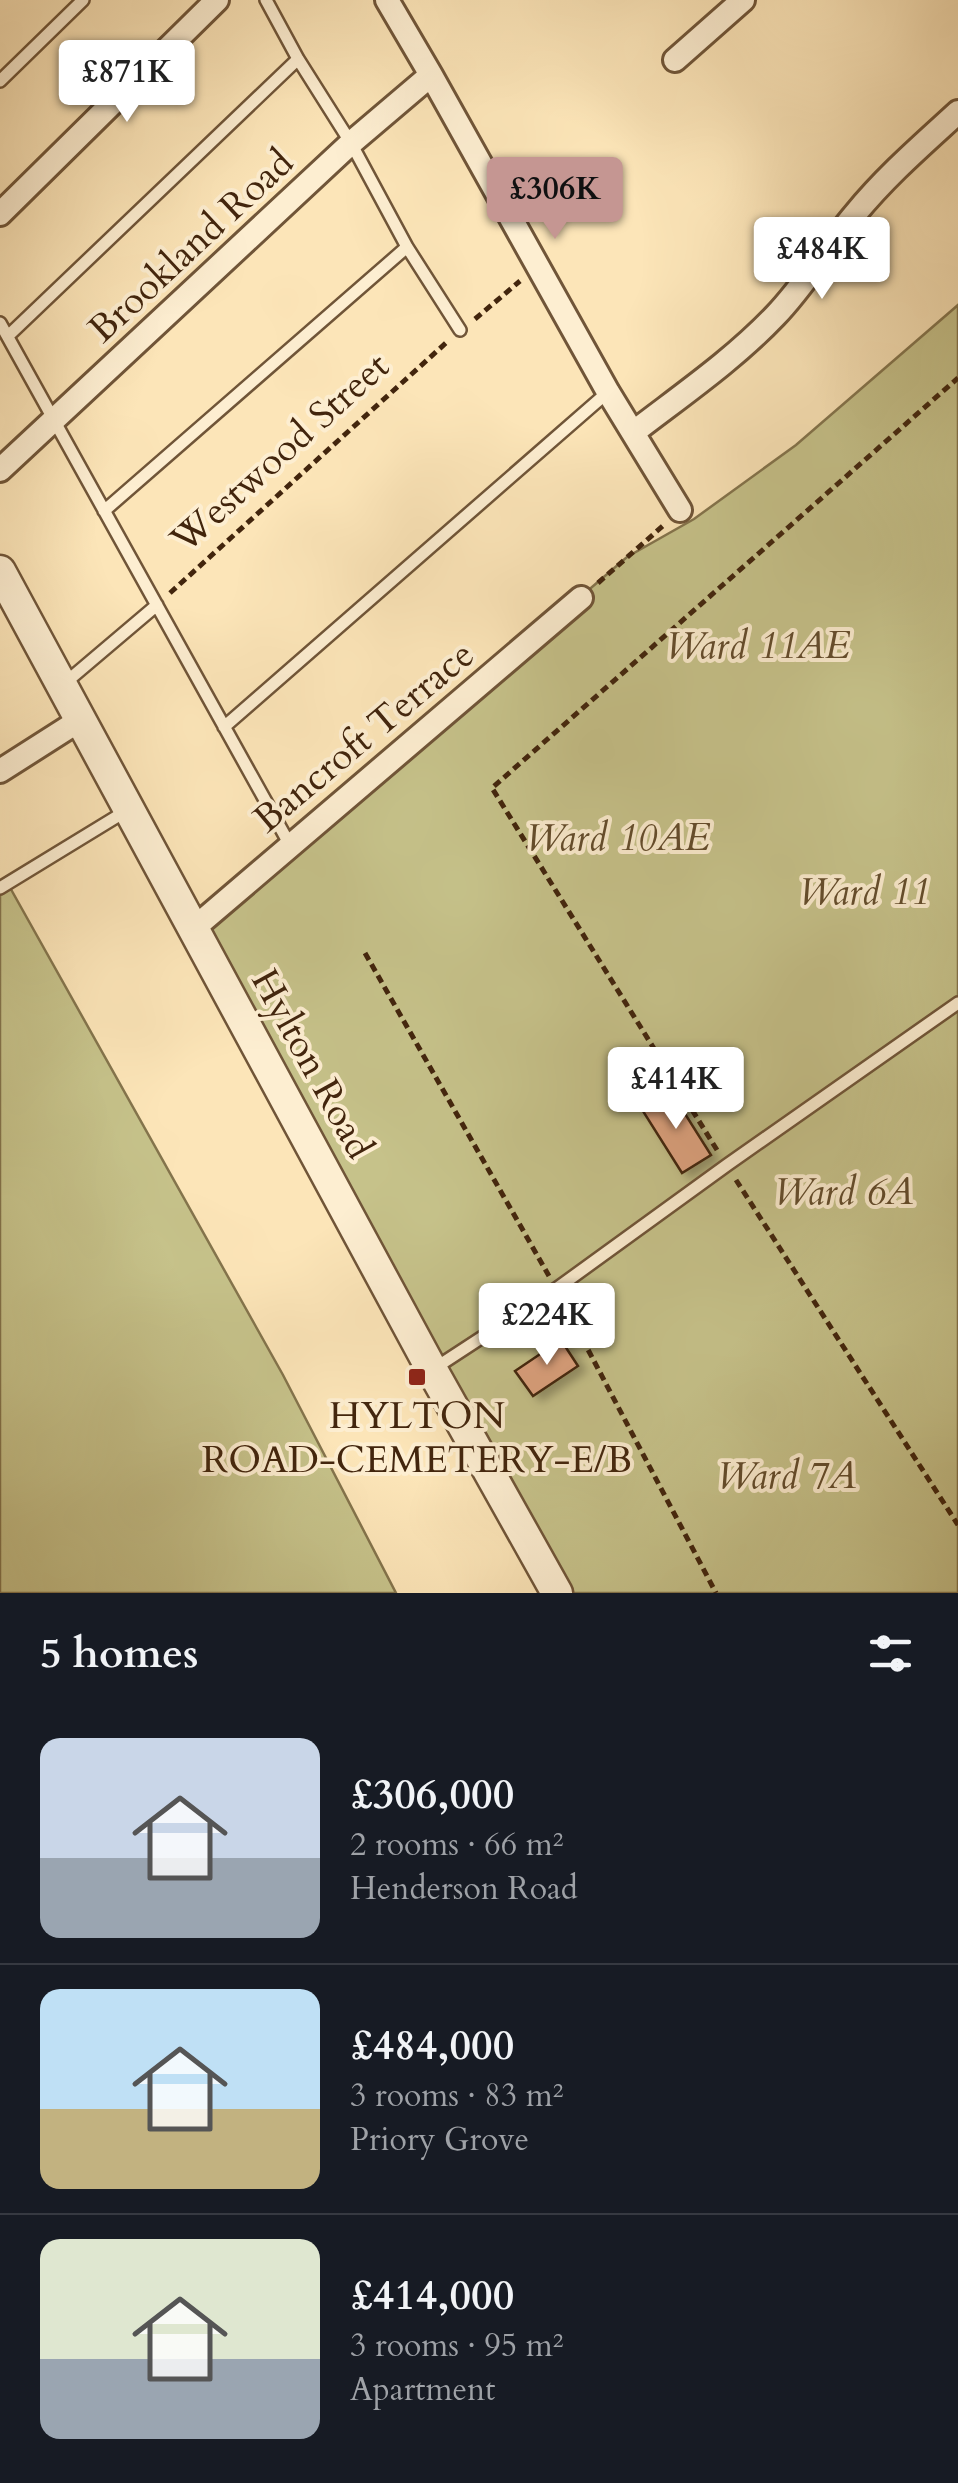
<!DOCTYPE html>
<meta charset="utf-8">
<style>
:root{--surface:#171b24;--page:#242831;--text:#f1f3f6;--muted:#9ea1a6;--line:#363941;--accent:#c59692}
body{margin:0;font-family:Cardo,serif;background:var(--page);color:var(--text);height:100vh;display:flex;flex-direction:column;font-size:38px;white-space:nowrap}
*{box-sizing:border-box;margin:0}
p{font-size:32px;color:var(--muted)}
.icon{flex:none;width:55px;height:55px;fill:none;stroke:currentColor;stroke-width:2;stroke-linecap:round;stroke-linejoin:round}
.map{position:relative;height:1593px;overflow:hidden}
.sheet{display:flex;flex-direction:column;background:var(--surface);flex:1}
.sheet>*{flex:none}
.price{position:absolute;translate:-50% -85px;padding:0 22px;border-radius:10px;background:#fff;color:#222;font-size:32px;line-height:65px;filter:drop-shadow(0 2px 5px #0008)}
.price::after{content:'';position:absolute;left:50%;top:60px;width:30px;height:22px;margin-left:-15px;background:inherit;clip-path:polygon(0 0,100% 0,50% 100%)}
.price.active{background:var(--accent);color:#111}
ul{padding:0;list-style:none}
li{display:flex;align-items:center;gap:30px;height:250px;padding:0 40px}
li+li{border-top:2px solid var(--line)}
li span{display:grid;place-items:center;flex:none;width:280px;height:200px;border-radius:20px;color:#555}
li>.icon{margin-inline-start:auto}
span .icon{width:120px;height:120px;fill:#fffc;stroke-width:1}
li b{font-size:42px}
h2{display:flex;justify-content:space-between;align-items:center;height:120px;padding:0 40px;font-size:42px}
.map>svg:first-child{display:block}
</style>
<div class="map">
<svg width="958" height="1593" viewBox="0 0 958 1593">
<defs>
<filter id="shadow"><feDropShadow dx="8" dy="5" stdDeviation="5" flood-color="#0004"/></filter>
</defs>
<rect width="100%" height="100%" fill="#fce5b8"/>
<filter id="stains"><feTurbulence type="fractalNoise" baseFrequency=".002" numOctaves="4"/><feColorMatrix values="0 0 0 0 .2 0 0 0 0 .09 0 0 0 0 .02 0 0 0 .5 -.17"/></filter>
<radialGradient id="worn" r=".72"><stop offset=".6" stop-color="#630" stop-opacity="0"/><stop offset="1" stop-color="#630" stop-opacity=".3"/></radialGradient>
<!-- green -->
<path fill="#c6c28a" stroke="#84744c" stroke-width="2.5" d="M 958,305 L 958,1593 L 553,1593 L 193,929 L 627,557 L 694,519 L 796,445 Z
M 8,884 L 283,1375 L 396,1593 L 0,1593 L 0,889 Z"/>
<!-- building -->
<path fill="#dda27f" stroke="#42250d" stroke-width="2.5" filter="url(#shadow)" d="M 670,1090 L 711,1155 L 682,1173 L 641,1108 Z
M 561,1340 L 578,1366 L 533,1396 L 515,1371 Z"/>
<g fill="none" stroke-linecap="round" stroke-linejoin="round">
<!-- service casing -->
<g stroke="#705538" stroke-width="16">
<path id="service" d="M 266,0 L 298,59 L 351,143 L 407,247 L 460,330
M 0,81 L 83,0
M 0,323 L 290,845
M 8,336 L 298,59
M 104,511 L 407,247
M 65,683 L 157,605
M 224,727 L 608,392
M 0,888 L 126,811
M 432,1370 L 556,1289 L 727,1165 L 958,1003"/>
</g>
<!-- minor casing -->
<g stroke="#705538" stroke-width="28">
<path id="minor" d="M 387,0 L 431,75 L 608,392 L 680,510
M 675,60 L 743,0
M 0,214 L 217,0
M 634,432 C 682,395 733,360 775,316 C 805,285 827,247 855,214 C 886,176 922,145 958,112
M 0,470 L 351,143 L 431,75
M 0,771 L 80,720
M 193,929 L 581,598"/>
</g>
<!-- tertiary casing -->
<g stroke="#705538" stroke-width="35">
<path id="tertiary" d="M 0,571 L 432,1370 L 557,1593"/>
</g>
<!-- path -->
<path stroke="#42250d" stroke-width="5" stroke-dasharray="8 5" stroke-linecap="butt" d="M 475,319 L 520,281
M 598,583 L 665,524
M 170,593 L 447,342
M 365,953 L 549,1276
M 717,1150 L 492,788 L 958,378
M 736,1180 L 958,1525
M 564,1304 L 716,1593"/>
<!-- service -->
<use href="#service" stroke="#fdeed1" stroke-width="11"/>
<!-- minor -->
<use href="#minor" stroke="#fdeed1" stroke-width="22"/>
<!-- tertiary -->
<use href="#tertiary" stroke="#fdeed1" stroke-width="30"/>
</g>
<!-- markers -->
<rect fill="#8f2418" stroke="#fdeed1" stroke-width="4" x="407" y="1367" width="20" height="20" rx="5"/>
<g text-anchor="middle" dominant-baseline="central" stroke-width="8" stroke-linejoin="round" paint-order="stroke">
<!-- street labels -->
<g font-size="38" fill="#42250d" stroke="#fdeed1">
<text transform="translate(191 246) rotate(-43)">Brookland Road</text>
<text transform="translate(280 453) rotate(-42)">Westwood Street</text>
<text transform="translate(364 737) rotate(-40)">Bancroft Terrace</text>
<text transform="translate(312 1064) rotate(61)">Hylton Road</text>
</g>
<!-- park labels -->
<g font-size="38" font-style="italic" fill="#634c2c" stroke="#fdeed1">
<text x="758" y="646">Ward 11AE</text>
<text x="618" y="838">Ward 10AE</text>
<text x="864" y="892">Ward 11</text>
<text x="844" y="1192">Ward 6A</text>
<text x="787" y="1476">Ward 7A</text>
</g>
<!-- poi labels -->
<g font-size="38" fill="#42250d" stroke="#fdeed1">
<text x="417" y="1416">HYLTON<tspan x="417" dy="44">ROAD-CEMETERY-E/B</tspan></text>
</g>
</g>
<rect width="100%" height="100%" filter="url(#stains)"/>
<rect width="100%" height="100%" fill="url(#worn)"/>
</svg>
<b class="price" style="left:127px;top:125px">£871K</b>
<b class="price active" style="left:555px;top:242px">£306K</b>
<b class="price" style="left:822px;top:302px">£484K</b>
<b class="price" style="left:676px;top:1132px">£414K</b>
<b class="price" style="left:547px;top:1368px">£224K</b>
</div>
<section class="sheet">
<h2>5 homes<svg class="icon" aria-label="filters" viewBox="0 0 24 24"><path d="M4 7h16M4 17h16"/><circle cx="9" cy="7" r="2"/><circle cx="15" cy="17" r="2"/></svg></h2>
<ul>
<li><span style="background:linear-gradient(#c9d6e8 60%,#9aa5b1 0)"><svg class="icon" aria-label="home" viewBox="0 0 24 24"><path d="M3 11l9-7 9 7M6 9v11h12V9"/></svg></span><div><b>£306,000</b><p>2 rooms · 66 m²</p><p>Henderson Road</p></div></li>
<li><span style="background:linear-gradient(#bfe0f5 60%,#c2b280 0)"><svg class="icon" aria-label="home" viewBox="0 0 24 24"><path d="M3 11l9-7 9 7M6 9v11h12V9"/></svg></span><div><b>£484,000</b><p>3 rooms · 83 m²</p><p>Priory Grove</p></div></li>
<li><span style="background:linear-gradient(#dfe7d0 60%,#9aa5b1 0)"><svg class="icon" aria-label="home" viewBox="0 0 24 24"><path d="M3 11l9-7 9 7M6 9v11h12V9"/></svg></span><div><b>£414,000</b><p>3 rooms · 95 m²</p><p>Apartment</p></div></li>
</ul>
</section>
